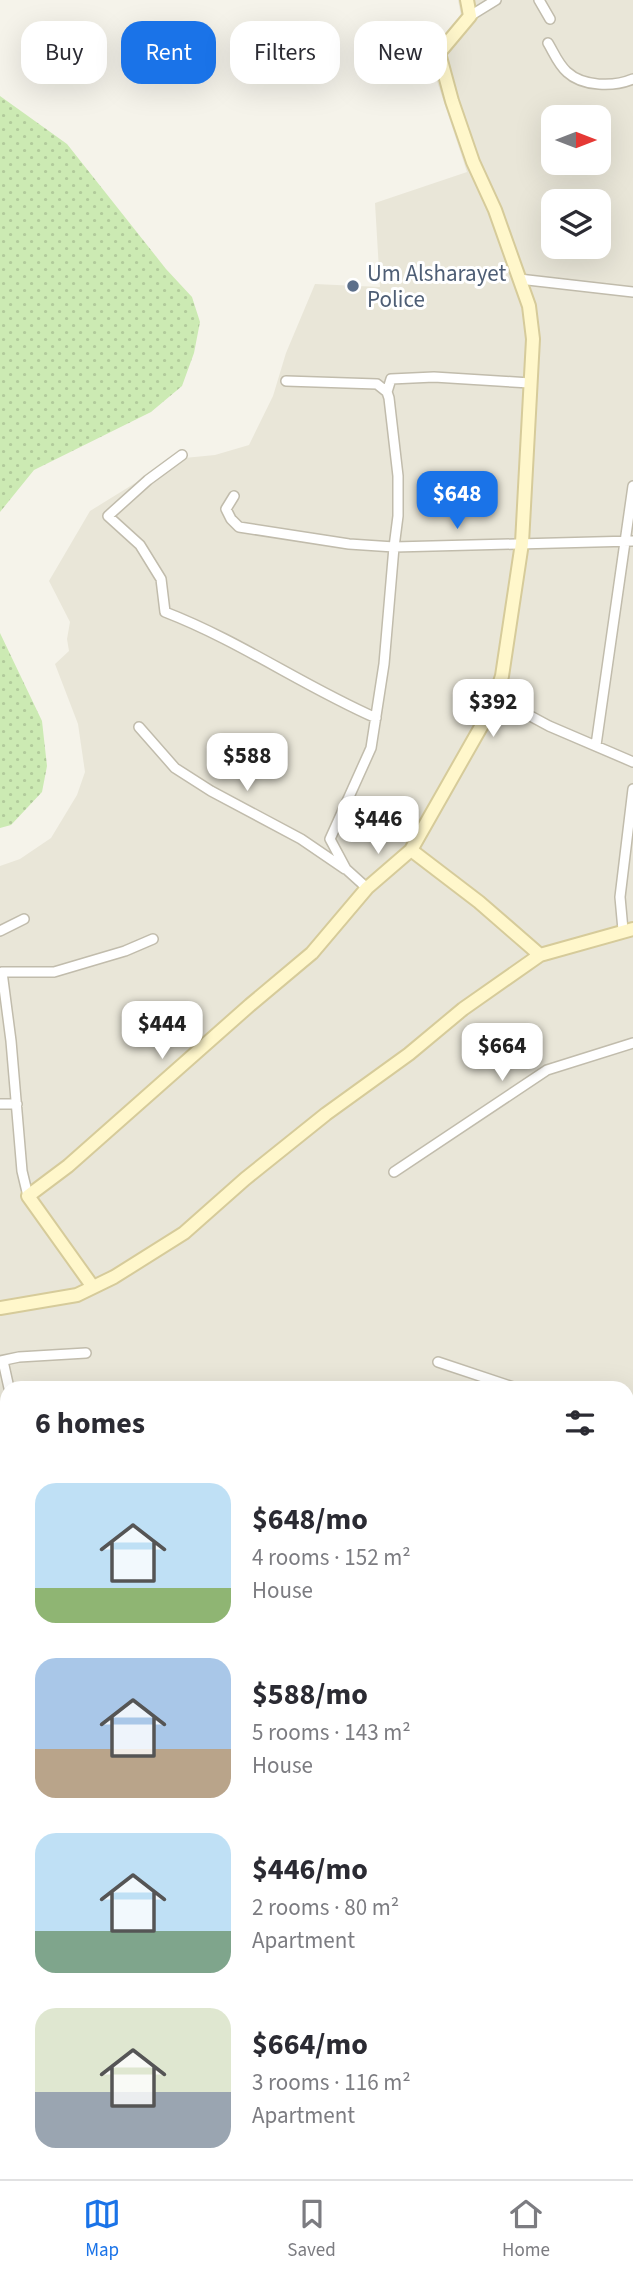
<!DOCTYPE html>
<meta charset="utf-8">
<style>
:root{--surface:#fff;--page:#f7f7f7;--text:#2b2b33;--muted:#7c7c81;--line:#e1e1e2;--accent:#1a73e8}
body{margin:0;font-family:"Source Sans 3",sans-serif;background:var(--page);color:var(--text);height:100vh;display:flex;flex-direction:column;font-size:26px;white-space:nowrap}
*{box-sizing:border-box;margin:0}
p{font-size:23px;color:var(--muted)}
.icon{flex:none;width:38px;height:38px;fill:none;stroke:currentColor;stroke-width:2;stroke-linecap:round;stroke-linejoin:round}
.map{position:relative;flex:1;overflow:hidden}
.side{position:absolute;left:0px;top:1381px;width:634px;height:800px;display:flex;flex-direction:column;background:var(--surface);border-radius:21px 21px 0 0;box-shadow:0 7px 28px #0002}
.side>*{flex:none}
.banner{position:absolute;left:21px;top:21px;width:592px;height:63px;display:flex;gap:14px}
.needle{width:46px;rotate:90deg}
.buttons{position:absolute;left:541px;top:105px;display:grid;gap:14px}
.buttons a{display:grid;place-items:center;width:70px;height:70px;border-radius:14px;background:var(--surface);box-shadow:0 7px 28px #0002;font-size:35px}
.price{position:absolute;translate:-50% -60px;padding:0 16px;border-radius:14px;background:#fff;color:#222;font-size:23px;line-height:46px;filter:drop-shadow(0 2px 4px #0008)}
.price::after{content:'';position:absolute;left:50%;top:42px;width:21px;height:16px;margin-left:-10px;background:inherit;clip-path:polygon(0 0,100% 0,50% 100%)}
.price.selected{background:var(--accent);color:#fff}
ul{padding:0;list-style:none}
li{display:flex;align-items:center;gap:21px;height:175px;padding:0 35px}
li span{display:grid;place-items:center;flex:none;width:196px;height:140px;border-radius:21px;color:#555}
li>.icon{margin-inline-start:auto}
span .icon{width:84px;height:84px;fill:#fffc;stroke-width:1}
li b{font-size:30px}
h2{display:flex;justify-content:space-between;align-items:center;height:84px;padding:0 35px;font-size:30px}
.chip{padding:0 24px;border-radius:21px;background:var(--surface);box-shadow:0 7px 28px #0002;font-size:24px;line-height:63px}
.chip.selected{background:var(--accent);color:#fff}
.tab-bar{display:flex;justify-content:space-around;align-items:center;height:98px;border-top:2px solid var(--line);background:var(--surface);font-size:19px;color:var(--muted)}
.tab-bar a{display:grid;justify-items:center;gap:4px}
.tab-bar .selected{color:var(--accent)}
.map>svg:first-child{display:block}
</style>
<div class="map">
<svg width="633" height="2179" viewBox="0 0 633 2179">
<defs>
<pattern id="grass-dots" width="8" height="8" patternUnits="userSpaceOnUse" patternTransform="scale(1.75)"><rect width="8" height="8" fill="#cceab3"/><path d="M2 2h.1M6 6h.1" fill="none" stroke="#b1ca9b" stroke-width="1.8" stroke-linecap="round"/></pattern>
</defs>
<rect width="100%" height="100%" fill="#f5f3ea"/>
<!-- residential -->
<path fill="#e9e6d8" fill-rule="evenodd" d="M 458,0 L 633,0 L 633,2179 L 0,2179 L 0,866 L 20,859 L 51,838 L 77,795 L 85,772 L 78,724 L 55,664 L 69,651 L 67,639 L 70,622 L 49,581 L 90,511 L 174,459 L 215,455 L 249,445 L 273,396 L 286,353 L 315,284 L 380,287 L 375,203 L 467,172 L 428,54 L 462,21 ZM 553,117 L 598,117 L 598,163 L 553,163 ZM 553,201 L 598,201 L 598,247 L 553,247 ZM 7,1388 L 626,1388 L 626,2174 L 7,2174 Z"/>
<!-- grass -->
<path fill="url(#grass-dots)" d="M 0,96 L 67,144 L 166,269 L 192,297 L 200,322 L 194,353 L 182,386 L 151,412 L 34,470 L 0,512 Z
M 0,633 L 42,721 L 47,766 L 42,792 L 11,825 L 0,828 Z"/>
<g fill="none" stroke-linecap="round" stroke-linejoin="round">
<!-- street casing -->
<g stroke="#c1bcac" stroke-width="12">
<path id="street" d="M 539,0 L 550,19
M 470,16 L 496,0
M 548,43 C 554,53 558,64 567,72 C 583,87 614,87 633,79
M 519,279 L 633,292
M 387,392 L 391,379 L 434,377 L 530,383
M 182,455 L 148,480 L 108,516 L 140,545 L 161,579 L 165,612 C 240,641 303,686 376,718
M 234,496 L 226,509 L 231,519 L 239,527 L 349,544 L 394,547 L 398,516 L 398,476 L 389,398 L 387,392 L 377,384 L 286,381
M 495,697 L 549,726 L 633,762
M 139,727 L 175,768 L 211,791 L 301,839 L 345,869
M 596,745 L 633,486
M 367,888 L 346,869 L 330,839 L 371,748 L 384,664 L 394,547 L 633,541
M 623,930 L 620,897 L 633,789
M 0,931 L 24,919
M 0,1104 L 17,1104
M 394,1172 L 547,1070 L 633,1043
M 28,1196 L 22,1171 L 11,1041 L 2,972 L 54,972 L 125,951 L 153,939
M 0,1361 L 19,1357 L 86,1353
M 3,1361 L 9,1388
M 438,1362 L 516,1388
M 626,1426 L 633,1428
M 0,1459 L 7,1457
M 626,1570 L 633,1571
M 0,1677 L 7,1679
M 0,1732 L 7,1733
M 626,1808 L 633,1810
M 0,1841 L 7,1843
M 4,1906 L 7,1911
M 626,1959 L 633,1958
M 0,1985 L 7,1984
M 626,2088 L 633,2086
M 0,2108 L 7,2105
M 235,2174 L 235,2179
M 516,2174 L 550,2177 L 554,2174
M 576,2174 L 577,2179
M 474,2179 L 479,2176 L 490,2174"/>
</g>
<!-- secondary casing -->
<g stroke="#d6cb9a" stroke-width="16">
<path id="secondary" d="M 467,0 L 470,16 L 439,53 L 452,101 L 473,162 L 495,210 L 529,306 L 533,339 L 522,543 L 502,676 L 495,697 L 482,725 L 411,850 L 479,902 L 540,955
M 93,1287 L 28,1196 L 68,1166 L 250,1005 L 312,953 L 367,888 L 411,850
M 0,1308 L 77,1295 L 114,1277 L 184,1233 L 245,1179 L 326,1114 L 409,1054 L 463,1009 L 540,955 L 633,929
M 0,1598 L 7,1602
M 0,1614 L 7,1618
M 626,1714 L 633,1713
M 626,1730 L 633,1729"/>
</g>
<!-- street -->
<use href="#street" stroke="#fff" stroke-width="9"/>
<!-- secondary -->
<use href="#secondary" stroke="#fff7cb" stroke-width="12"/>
</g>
<!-- markers -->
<circle fill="#5c6f8a" stroke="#fff" stroke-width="2.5" cx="353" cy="286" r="7"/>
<g text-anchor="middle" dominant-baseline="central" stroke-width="6" stroke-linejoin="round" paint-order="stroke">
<!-- service labels -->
<g font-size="23" fill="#4e5e75" stroke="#fff" text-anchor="start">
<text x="367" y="273">Um Alsharayet<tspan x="367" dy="26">Police</tspan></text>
</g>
</g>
</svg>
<div class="buttons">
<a><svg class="needle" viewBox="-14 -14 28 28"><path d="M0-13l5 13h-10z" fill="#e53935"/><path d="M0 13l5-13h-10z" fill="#7c7c81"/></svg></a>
<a><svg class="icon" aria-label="layers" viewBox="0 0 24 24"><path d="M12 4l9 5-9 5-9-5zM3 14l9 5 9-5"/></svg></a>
</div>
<b class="price selected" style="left:457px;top:531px">$648</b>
<b class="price" style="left:493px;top:739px">$392</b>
<b class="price" style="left:247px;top:793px">$588</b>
<b class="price" style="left:378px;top:856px">$446</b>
<b class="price" style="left:162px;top:1061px">$444</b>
<b class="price" style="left:502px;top:1083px">$664</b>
<div class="banner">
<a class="chip">Buy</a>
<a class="chip selected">Rent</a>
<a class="chip">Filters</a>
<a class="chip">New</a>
</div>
<section class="side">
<h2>6 homes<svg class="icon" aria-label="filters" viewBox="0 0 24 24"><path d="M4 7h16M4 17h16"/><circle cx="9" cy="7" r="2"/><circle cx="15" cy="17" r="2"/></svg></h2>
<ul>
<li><span style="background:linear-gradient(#bfe0f5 75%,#8fb573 0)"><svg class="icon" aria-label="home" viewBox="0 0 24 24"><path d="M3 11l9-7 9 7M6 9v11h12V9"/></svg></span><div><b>$648/mo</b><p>4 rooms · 152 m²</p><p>House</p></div></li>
<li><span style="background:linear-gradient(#a9c7e8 65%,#b9a48a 0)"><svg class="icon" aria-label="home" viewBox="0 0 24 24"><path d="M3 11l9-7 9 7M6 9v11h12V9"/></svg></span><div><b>$588/mo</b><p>5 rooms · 143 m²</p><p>House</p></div></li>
<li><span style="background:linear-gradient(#bfe0f5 70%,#7fa58c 0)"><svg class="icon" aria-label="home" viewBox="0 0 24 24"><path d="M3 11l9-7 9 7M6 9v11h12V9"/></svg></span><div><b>$446/mo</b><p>2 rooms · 80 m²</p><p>Apartment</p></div></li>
<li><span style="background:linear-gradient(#dfe7d0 60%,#9aa5b1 0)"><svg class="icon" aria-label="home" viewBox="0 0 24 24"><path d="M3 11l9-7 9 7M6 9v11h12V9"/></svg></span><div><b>$664/mo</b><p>3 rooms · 116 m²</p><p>Apartment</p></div></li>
</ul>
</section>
</div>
<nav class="tab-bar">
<a class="selected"><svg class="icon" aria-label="map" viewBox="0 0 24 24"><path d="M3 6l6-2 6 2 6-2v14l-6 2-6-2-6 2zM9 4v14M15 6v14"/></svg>Map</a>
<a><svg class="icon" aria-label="saved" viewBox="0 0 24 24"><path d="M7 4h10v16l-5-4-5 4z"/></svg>Saved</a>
<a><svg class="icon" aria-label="home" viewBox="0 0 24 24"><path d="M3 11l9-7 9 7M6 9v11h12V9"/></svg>Home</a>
</nav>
